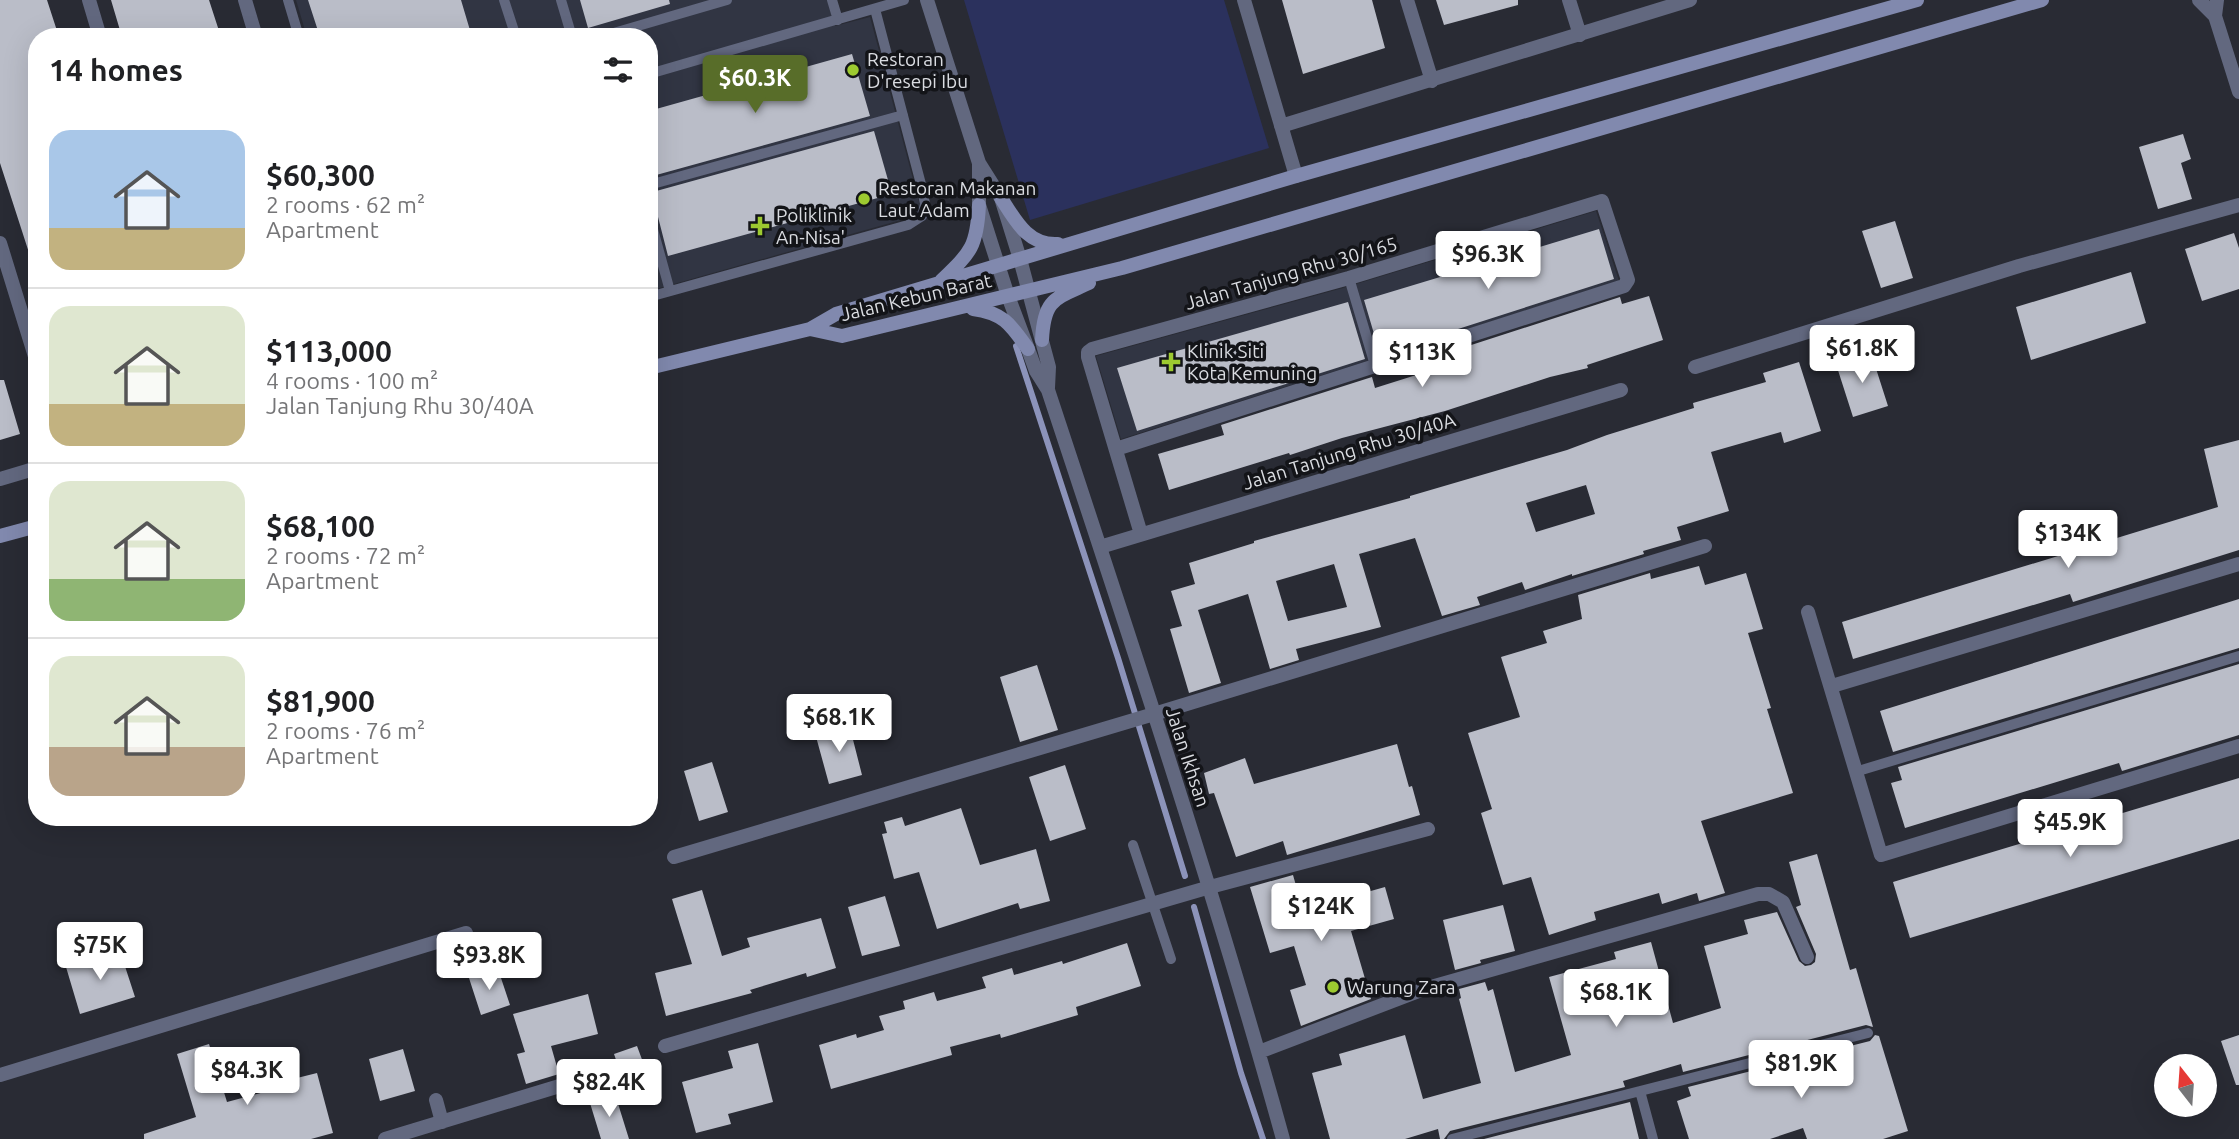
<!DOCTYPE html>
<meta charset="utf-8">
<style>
:root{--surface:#fff;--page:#f6f6f6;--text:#202124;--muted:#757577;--line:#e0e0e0;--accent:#586d29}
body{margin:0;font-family:Ubuntu,sans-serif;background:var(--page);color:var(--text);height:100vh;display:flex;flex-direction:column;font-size:26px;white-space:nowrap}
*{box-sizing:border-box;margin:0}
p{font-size:23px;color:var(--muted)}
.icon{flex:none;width:38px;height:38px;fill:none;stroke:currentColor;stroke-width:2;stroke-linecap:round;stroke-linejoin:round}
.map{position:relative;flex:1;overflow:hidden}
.side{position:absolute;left:28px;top:28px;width:630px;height:798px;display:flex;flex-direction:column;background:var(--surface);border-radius:28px;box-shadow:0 7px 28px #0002}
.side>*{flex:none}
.needle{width:46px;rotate:343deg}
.buttons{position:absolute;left:2154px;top:1054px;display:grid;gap:14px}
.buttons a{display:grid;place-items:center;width:63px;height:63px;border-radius:50%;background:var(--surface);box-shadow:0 7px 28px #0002;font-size:35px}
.price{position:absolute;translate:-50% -60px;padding:0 16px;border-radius:7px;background:#fff;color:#222;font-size:23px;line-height:46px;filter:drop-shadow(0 2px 4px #0008)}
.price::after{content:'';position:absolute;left:50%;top:42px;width:21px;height:16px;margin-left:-10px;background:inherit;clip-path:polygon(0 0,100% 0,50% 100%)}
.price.on{background:var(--accent);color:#fff}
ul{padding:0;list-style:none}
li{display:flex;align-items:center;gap:21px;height:175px;padding:0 21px}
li+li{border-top:2px solid var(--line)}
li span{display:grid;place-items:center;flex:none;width:196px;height:140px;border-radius:21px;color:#555}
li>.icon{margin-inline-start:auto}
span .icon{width:84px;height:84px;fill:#fffc;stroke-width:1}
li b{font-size:30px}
h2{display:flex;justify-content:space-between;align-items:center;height:84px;padding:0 21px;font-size:30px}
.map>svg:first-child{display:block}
</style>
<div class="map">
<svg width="2239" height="1139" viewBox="0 0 2239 1139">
<rect width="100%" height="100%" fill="#292b34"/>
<!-- built -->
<path fill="#313543" d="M 296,0 L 827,0 L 835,26 L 870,17 L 919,202 L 918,212 L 908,218 L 649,291 L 649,37 L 307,37 Z
M 1596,211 L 1619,281 L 1121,439 L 1096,356 L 1343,288 Z"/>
<!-- green -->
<path fill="#2b315d" d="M 964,0 L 1224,0 L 1269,148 L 1030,220 Z"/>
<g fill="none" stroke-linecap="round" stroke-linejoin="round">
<!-- stream -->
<path stroke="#8c93ba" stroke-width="6" d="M 1016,346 L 1118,658 L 1185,876
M 1194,907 L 1241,1073 L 1263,1139"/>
</g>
<!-- building -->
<path fill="#babdc8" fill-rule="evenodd" d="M 0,0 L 47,0 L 59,37 L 37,37 L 37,261 L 32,262 L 0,163 Z
M 111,0 L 209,0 L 221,37 L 122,37 Z
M 308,0 L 461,0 L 472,37 L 320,37 Z
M 580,0 L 669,0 L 670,4 L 588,28 Z
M 1282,0 L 1372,0 L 1385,48 L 1303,74 Z
M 1436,0 L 1518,0 L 1518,5 L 1444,25 Z
M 852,54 L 870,116 L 649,177 L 649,111 Z
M 874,131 L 892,194 L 668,256 L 657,213 L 650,207 L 649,193 Z
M 2183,134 L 2191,159 L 2181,163 L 2192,199 L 2158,209 L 2139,147 Z
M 1895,221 L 1913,278 L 1881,288 L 1862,231 Z
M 1599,229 L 1614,279 L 1380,354 L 1364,300 Z
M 2234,233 L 2239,248 L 2239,289 L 2202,301 L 2185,249 Z
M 2131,272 L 2146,323 L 2031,360 L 2016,307 Z
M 1649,296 L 1663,340 L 1587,365 L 1588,368 L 1550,377 L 1445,411 L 1342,438 L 1290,455 L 1289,453 L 1169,490 L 1158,454 L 1224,435 L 1221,425 L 1372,377 L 1375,388 L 1432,370 L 1428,359 L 1620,297 L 1622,304 Z
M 1348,302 L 1365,359 L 1137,431 L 1117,368 Z
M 1871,353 L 1888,406 L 1853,417 L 1836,364 Z
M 1799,362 L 1821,431 L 1784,443 L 1781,432 L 1711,452 L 1729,511 L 1677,527 L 1681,540 L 1643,551 L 1644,554 L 1572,576 L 1572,574 L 1525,590 L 1522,582 L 1477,597 L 1480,605 L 1442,616 L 1415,538 L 1359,554 L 1381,627 L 1296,649 L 1299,660 L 1270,669 L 1248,594 L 1198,610 L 1221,683 L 1189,693 L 1170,629 L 1182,626 L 1171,591 L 1195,584 L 1189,563 L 1254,543 L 1254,541 L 1410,498 L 1410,496 L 1567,450 L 1607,435 L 1694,408 L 1693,403 L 1766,382 L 1763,373 ZM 1586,485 L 1595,514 L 1536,532 L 1526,503 ZM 1334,564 L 1347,607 L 1288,621 L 1276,581 Z
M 0,380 L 4,380 L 20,434 L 0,440 Z
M 2239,440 L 2239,550 L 2073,602 L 2070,594 L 1853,659 L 1842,622 L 2218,507 L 2204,449 Z
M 1699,566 L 1705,585 L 1746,573 L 1763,629 L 1748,633 L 1771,708 L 1767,709 L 1793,793 L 1701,821 L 1725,893 L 1699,901 L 1697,893 L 1662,904 L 1659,893 L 1594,912 L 1596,920 L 1549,935 L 1531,877 L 1503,885 L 1481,813 L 1492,809 L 1468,733 L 1520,717 L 1501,657 L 1547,643 L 1543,631 L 1582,619 L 1578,595 L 1650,573 L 1651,579 Z
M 2239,599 L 2239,648 L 1893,752 L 1880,711 Z
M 2239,664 L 2239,735 L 2122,771 L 2119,763 L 1905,828 L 1891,783 L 1902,780 L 1898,767 Z
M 1037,665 L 1058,730 L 1020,742 L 1000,677 Z
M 849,724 L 862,775 L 829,784 L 815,733 Z
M 1397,744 L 1409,787 L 1412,786 L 1420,815 L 1287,855 L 1283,841 L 1236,857 L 1214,793 L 1209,794 L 1204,773 L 1245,758 L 1254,784 Z
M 712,762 L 728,812 L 699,821 L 684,771 Z
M 1065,765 L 1086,829 L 1050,841 L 1029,777 Z
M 2239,778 L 2239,839 L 1910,938 L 1893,882 Z
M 961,808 L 980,865 L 1036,849 L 1050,901 L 1020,909 L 1018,903 L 937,929 L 919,872 L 894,879 L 882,834 L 887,833 L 884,822 L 902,817 L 905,826 Z
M 1817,854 L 1850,970 L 1856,968 L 1873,1027 L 1866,1025 L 1683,1072 L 1681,1064 L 1623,1081 L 1625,1087 L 1450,1131 L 1444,1139 L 1440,1139 L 1438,1129 L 1405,1139 L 1330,1139 L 1312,1073 L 1342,1065 L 1339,1054 L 1405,1035 L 1423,1099 L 1481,1083 L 1459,999 L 1461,998 L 1459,989 L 1485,982 L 1488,991 L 1493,989 L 1515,1072 L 1571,1055 L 1549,977 L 1616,959 L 1614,952 L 1651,942 L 1673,1023 L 1721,1008 L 1704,946 L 1748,934 L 1744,920 L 1777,912 L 1799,961 L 1805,966 L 1811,965 L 1815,962 L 1816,954 L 1796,907 L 1801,905 L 1789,862 Z
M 1293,875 L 1303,910 L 1385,887 L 1394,919 L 1351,931 L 1371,999 L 1301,1026 L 1290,990 L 1306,985 L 1294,946 L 1270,953 L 1250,887 Z
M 702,890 L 722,956 L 750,947 L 747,938 L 821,918 L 836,968 L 807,977 L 806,973 L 750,990 L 752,993 L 666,1016 L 655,973 L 692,964 L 672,899 Z
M 885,896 L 900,946 L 862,956 L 848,907 Z
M 1503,905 L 1515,951 L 1480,960 L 1481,963 L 1455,970 L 1443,920 Z
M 1127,943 L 1141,986 L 1076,1007 L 1078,1015 L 1001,1038 L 1000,1034 L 950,1047 L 952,1055 L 831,1089 L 819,1045 L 856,1034 L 857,1038 L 884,1030 L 879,1016 L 905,1009 L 903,1001 L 934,992 L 937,1001 L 986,988 L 982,977 L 1012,968 L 1014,975 L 1062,961 L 1063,964 Z
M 120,951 L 135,997 L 80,1014 L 66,967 Z
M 498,969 L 510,1005 L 481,1015 L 469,978 Z
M 588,994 L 598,1034 L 551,1046 L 559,1074 L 526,1084 L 517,1054 L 525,1052 L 513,1014 Z
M 1875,1035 L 1879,1036 L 1908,1131 L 1883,1139 L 1807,1139 L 1803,1128 L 1770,1139 L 1689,1139 L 1677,1101 L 1691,1096 L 1688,1087 L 1870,1041 Z
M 2239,1035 L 2239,1085 L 2236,1085 L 2221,1041 Z
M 758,1043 L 773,1102 L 728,1114 L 731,1124 L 696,1133 L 682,1082 L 733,1068 L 728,1051 Z
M 209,1044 L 227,1102 L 279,1088 L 277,1083 L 317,1073 L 333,1133 L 311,1139 L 144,1139 L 144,1134 L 196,1117 L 177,1054 Z
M 637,1046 L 647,1073 L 623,1080 L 614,1054 Z
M 403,1049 L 415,1091 L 380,1101 L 369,1059 Z
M 615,1094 L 629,1139 L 601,1139 L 590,1103 Z
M 1630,1102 L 1639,1139 L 1484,1139 Z"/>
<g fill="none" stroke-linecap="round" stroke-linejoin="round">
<!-- service -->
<path stroke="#62687f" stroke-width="10" d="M 288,0 L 299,37
M 504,0 L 516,37
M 561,0 L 572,37
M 832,0 L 838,20
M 600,37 L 727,0
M 649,74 L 904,0
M 649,185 L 903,115
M 649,215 L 670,291
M 1349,278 L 1375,365
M 649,297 L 908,225 L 922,216 L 925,204 L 922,188 L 875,9
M 1855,772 L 2239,656
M 1133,845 L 1171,959
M 1640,1091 L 1653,1139
M 1452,1139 L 1868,1033"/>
<!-- minor -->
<path stroke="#62687f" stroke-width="14" d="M 89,0 L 100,37
M 245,0 L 256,37
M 927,0 L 979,163 L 1001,198 L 1020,259 L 1049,367 L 1048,388
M 1244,0 L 1296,176
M 1407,0 L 1432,81
M 1569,0 L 1580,35
M 2199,0 L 2215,16
M 2217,0 L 2215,16 L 2239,92
M 1281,126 L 1690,0
M 979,163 L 979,205 L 1008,296 L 1028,349 L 1036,371 L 1048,390 C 1130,638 1213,887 1283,1139
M 0,243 L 37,363
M 1695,367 L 2019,266 L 2239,205
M 1116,449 L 1624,286 L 1628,280 L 1602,201 L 1349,278 L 1092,349 L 1088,352 L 1088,357 L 1141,534
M 0,479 L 37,468
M 1100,547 L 1621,390
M 1808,612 L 1881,855 L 2239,746
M 1832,686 L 2239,564
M 674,857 L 1154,714 L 1705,546
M 665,1046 L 1210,887 L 1428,829
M 1259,1052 L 1424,989 L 1758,894 L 1769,894 L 1783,902 L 1807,957
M 0,1075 L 466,933
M 436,1100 L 442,1122
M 385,1139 L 576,1081"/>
<!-- secondary -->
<path stroke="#8189ae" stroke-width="14" d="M 1001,198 C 1015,220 1028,246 1058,244
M 941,281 C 971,252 977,247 979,205
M 973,309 C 1004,313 1011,325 1028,349
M 810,329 L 842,336 L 1122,268 L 2042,0
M 1042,340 C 1044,298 1055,299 1089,283
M 649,368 L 810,329 L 836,314 L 1296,176 L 1917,0
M 0,536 L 37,526"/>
</g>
<!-- markers -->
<g fill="#9dca30" stroke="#131418" stroke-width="2.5">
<circle cx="853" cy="70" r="7"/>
<circle cx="864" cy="199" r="7"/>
<path d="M756.5 215.5h7v7h7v7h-7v7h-7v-7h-7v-7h7z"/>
<path d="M1167.5 351.5h7v7h7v7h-7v7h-7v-7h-7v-7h7z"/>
<circle cx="1333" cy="987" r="7"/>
</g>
<g text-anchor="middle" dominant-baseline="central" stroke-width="7" stroke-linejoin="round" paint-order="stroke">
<!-- poi labels -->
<g font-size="19" fill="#dadce1" stroke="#131418" text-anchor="start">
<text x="867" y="59">Restoran<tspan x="867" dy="22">D'resepi Ibu</tspan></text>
<text x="878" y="188">Restoran Makanan<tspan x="878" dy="22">Laut Adam</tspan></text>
<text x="776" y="215">Poliklinik<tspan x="776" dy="22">An-Nisa'</tspan></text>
<text x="1187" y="351">Klinik Siti<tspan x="1187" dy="22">Kota Kemuning</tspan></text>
<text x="1347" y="987">Warung Zara</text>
</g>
<!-- street labels -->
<g font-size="19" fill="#dadce1" stroke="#131418">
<text transform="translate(1291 273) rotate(-16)">Jalan Tanjung Rhu 30/165</text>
<text transform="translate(916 297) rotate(-13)">Jalan Kebun Barat</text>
<text transform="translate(1349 451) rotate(-17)">Jalan Tanjung Rhu 30/40A</text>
<text transform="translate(1188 757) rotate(72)">Jalan Ikhsan</text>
</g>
</g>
</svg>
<div class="buttons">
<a><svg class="needle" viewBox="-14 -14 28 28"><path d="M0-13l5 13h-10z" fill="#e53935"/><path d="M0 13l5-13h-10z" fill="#757577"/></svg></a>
</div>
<b class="price on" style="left:755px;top:115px">$60.3K</b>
<b class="price" style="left:1488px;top:291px">$96.3K</b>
<b class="price" style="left:1862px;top:385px">$61.8K</b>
<b class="price" style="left:1422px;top:389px">$113K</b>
<b class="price" style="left:2068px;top:570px">$134K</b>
<b class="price" style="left:839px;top:754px">$68.1K</b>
<b class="price" style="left:2070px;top:859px">$45.9K</b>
<b class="price" style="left:1321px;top:943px">$124K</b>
<b class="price" style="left:100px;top:982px">$75K</b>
<b class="price" style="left:489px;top:992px">$93.8K</b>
<b class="price" style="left:1616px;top:1029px">$68.1K</b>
<b class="price" style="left:1801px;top:1100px">$81.9K</b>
<b class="price" style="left:247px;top:1107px">$84.3K</b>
<b class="price" style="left:609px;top:1119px">$82.4K</b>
<section class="side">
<h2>14 homes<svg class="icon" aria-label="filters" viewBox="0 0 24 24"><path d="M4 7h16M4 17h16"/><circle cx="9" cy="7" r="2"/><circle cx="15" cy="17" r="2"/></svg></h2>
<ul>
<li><span style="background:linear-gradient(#a9c7e8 70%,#c2b280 0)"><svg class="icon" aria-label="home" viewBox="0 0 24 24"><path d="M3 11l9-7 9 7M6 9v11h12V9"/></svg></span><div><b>$60,300</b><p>2 rooms · 62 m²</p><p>Apartment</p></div></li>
<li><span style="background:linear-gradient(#dfe7d0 70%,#c2b280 0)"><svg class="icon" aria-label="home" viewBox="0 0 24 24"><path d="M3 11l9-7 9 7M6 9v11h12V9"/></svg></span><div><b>$113,000</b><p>4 rooms · 100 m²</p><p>Jalan Tanjung Rhu 30/40A</p></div></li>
<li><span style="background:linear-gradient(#dfe7d0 70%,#8fb573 0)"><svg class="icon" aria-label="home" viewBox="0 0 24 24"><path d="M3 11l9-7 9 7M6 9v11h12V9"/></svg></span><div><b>$68,100</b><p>2 rooms · 72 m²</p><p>Apartment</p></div></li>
<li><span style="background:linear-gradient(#dfe7d0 65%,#b9a48a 0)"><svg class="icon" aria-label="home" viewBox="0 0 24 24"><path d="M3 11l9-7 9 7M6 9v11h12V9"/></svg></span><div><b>$81,900</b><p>2 rooms · 76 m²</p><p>Apartment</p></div></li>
</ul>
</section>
</div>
